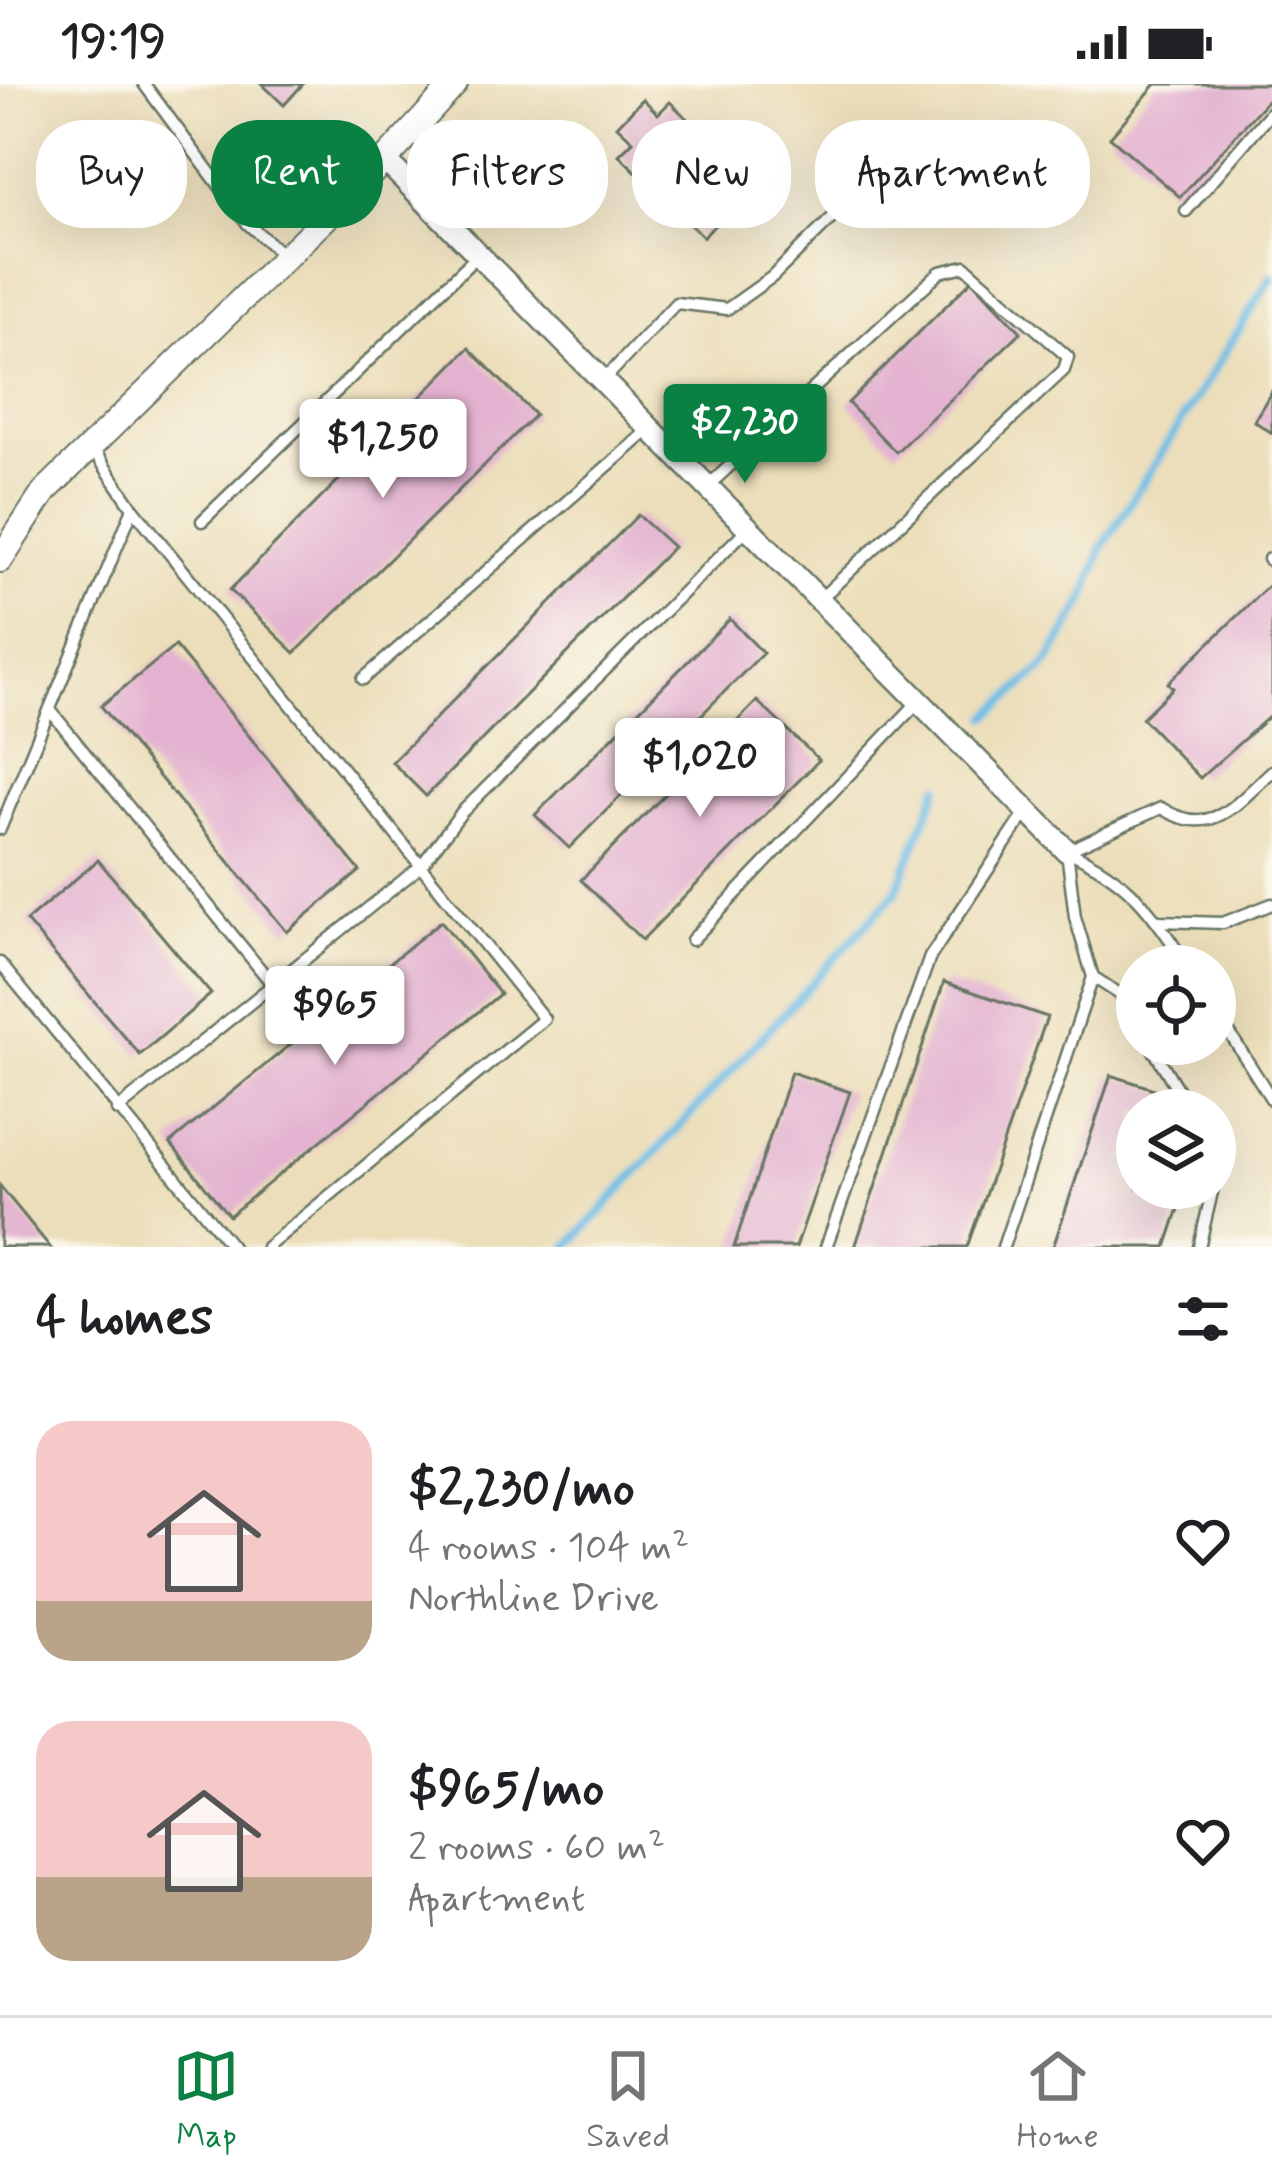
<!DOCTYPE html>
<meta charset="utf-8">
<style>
:root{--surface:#fff;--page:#f2f2f2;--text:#202124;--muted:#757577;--line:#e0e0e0;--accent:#0b8043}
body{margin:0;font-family:Mynerve,sans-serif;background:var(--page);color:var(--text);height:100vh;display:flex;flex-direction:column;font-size:45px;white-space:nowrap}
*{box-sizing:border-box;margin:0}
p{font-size:39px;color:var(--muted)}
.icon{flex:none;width:66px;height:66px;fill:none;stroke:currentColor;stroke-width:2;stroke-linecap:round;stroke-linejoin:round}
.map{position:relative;height:1163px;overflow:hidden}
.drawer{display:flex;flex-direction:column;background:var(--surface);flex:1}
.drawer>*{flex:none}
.hud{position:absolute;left:36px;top:36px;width:1200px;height:108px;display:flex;gap:24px}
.controls{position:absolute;left:1116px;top:861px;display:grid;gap:24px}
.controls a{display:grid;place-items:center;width:120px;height:120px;border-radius:50%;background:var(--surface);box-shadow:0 12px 48px #0002;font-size:60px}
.price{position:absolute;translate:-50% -102px;padding:0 27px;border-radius:12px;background:#fff;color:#222;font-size:39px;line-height:78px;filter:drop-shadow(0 3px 6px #0008)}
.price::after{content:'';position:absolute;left:50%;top:72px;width:36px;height:27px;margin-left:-18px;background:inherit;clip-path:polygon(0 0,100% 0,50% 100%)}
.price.on{background:var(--accent);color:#fff}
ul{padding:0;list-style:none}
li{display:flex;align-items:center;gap:36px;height:300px;padding:0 36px}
li span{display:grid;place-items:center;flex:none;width:336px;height:240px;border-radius:36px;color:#555}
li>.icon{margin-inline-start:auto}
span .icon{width:144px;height:144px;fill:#fffc;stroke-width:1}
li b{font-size:51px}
h2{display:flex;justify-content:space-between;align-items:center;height:144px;padding:0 36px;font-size:51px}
.pill{padding:0 42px;border-radius:48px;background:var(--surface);box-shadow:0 12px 48px #0002;font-size:42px;line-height:108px}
.pill.on{background:var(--accent);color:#fff}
.status{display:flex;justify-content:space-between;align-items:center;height:84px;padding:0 60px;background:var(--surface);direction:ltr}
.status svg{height:33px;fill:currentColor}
.tab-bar{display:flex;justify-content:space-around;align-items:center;height:168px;border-top:3px solid var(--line);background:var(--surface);font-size:33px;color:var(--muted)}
.tab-bar a{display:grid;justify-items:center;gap:6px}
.tab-bar .on{color:var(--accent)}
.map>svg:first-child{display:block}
</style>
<div class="status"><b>19:19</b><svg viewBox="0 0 49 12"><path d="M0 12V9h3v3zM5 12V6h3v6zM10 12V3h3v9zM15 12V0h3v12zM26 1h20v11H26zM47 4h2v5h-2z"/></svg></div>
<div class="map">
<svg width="1272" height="1163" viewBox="0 0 1272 1163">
<rect width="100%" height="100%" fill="#fbf7ec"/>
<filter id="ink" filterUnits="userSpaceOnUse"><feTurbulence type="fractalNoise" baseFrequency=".00833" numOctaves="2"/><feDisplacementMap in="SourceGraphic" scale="24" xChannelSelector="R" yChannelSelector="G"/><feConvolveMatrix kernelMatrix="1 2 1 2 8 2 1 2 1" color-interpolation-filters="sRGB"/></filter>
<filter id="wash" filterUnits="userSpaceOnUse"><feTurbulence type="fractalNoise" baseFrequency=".004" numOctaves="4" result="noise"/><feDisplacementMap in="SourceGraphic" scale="48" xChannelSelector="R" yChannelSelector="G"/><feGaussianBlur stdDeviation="2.7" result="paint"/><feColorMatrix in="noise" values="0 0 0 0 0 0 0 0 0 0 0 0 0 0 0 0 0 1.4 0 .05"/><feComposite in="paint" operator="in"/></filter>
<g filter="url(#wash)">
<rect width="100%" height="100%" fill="#ecdeba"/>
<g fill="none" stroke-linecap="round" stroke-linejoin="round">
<!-- stream -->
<path stroke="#6cbee8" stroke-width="8" d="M 988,633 L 1048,579 L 1084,517 L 1102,464 L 1272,193
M 568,1163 L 896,808 L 939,702"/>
</g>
<g id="blocks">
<!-- building -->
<path fill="#e3b2d0" d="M 262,0 L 303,0 L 284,21 Z
M 1156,0 L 1272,0 L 1272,11 L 1180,113 L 1110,53 Z
M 643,15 L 658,30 L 670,18 L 755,101 L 703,153 L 619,71 L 633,57 L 617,42 Z
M 972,196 L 1021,248 L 896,368 L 848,319 Z
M 469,264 L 535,331 L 295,569 L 230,506 Z
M 1272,307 L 1272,349 L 1254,337 Z
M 638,431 L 673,463 L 426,712 L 392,678 Z
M 1272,498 L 1272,630 L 1200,694 L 1142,634 L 1173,604 L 1168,599 Z
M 730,535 L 763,569 L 569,764 L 535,731 Z
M 175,562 L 360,787 L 287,848 L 101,622 Z
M 757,617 L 819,676 L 642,856 L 581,796 Z
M 98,776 L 211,910 L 140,971 L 26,837 Z
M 441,837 L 500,910 L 229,1132 L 170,1059 Z
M 944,898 L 1047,933 L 967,1163 L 855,1163 Z
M 791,988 L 850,1008 L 796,1163 L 734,1163 Z
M 1111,991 L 1166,1009 L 1161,1026 L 1137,1026 L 1137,1104 L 1186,1104 L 1166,1163 L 1053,1163 Z
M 0,1102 L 50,1163 L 0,1163 Z"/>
</g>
</g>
<g filter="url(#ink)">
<use href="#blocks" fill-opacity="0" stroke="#677563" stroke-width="3"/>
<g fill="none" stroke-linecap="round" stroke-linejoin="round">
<!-- service casing -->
<g stroke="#677563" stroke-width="15">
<path id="service" d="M 144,0 L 248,140 L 285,173
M 1186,127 L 1272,27
M 603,297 L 676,219 L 727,225 L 772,193 L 833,133
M 92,364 L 133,424 L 544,935 L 267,1163
M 708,402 L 940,188 L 965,182 L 1068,273 L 1064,286 L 818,517
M 202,437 L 478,171
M 1269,475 L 1272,478
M 363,595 L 650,345
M 50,626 L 273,901
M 0,745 L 133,424
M 1067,767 L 1161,724 C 1212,756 1236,720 1272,687
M 1067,767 C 1128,794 1152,826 1187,882
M 1159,837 L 1223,839 L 1272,820
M 692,856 L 918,618
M 0,879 L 232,1163
M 1093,893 L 1121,911 L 1137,938
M 1215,926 L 1272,1016
M 1150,960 L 1190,1026
M 117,1026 L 421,782 L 461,729 L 747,445
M 1215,1068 L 1219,1075 L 1215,1094
M 826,1163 L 930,873 L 1027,727
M 1003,1163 L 1093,893 L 1075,833 L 1067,767
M 1199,1163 L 1213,1104"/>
</g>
<!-- minor casing -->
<g stroke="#677563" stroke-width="26">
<path id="minor" d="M 385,76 L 1067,767"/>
</g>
<!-- tertiary casing -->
<g stroke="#677563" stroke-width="28">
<path id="tertiary" d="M 0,476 L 45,407 L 385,76 L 455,0"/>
</g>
<!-- service -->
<use href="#service" stroke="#fff" stroke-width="10"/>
<!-- minor -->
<use href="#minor" stroke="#fff" stroke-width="21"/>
<!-- tertiary -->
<use href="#tertiary" stroke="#fff" stroke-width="24"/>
</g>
</g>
</svg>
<div class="controls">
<a><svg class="icon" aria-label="locate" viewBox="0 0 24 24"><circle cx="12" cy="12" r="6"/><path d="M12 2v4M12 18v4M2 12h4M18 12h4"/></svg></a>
<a><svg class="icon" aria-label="layers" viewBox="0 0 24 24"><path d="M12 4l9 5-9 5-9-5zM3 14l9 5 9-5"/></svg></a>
</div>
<b class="price on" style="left:745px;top:402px">$2,230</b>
<b class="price" style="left:383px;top:417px">$1,250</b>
<b class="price" style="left:700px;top:736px">$1,020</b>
<b class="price" style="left:335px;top:984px">$965</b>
<div class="hud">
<a class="pill">Buy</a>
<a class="pill on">Rent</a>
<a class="pill">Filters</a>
<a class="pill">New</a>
<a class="pill">Apartment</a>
</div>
</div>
<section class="drawer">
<h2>4 homes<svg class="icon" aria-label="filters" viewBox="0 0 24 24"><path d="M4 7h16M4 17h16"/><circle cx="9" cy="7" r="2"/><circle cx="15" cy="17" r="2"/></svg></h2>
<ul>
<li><span style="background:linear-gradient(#f6c9c9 75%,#b9a48a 0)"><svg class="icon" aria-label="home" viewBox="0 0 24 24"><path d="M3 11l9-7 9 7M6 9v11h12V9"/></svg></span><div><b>$2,230/mo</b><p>4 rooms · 104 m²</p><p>Northline Drive</p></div><svg class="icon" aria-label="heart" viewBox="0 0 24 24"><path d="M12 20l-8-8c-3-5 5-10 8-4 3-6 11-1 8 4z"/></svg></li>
<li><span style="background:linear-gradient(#f6c9c9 65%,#b9a48a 0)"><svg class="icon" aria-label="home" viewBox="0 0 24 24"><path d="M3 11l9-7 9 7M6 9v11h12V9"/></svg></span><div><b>$965/mo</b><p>2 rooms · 60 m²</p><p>Apartment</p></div><svg class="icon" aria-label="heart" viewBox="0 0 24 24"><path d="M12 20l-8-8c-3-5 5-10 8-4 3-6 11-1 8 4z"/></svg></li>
</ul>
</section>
<nav class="tab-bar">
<a class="on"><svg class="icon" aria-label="map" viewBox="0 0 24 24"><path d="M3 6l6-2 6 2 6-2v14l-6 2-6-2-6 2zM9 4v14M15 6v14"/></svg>Map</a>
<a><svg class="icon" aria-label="saved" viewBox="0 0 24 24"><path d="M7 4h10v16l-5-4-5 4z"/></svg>Saved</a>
<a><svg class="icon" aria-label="home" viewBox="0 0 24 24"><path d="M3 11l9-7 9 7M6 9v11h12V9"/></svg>Home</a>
</nav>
